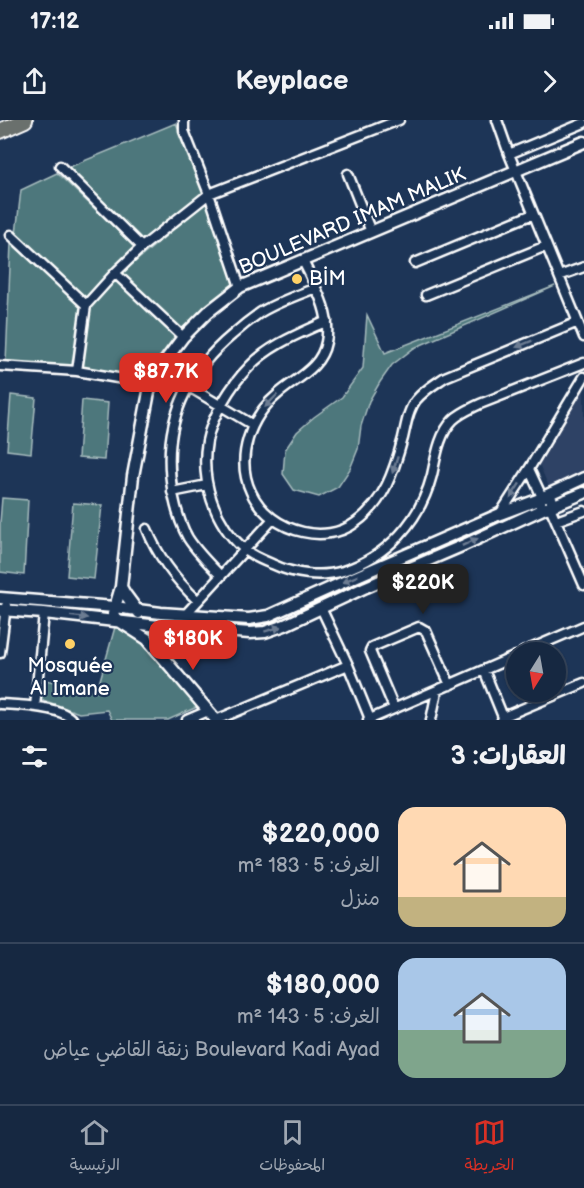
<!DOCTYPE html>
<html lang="ar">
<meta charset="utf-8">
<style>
:root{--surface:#162841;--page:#23344c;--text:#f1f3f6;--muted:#9ea6b1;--line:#35445a;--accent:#d93025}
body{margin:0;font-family:"Balsamiq Sans","Playpen Sans Arabic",sans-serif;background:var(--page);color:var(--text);direction:rtl;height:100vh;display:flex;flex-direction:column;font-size:22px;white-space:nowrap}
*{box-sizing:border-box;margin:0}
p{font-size:20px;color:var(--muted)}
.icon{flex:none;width:33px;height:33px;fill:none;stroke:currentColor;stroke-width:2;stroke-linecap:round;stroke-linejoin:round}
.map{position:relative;height:600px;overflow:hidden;direction:ltr}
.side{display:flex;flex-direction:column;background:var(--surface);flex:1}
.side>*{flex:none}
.needle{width:39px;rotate:191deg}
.buttons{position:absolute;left:506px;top:522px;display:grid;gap:12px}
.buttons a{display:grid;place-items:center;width:60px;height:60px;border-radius:50%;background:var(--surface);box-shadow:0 2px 4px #0004,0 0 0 2px var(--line);font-size:30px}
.price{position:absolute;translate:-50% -51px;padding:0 14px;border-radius:12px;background:var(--accent);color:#fff;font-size:20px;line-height:39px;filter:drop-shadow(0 2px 3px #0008)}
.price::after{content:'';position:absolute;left:50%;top:36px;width:18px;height:14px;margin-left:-9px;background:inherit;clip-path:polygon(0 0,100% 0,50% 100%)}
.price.selected{background:#222;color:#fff}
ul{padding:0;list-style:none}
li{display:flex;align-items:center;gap:18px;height:150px;padding:0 18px}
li+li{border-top:2px solid var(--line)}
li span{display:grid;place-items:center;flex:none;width:168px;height:120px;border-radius:18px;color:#555}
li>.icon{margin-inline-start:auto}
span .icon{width:72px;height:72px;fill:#fffc;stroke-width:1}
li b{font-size:26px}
h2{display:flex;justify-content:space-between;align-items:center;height:72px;padding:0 18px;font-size:26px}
.status{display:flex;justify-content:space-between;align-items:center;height:42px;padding:0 30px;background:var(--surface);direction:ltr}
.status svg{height:16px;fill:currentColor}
header{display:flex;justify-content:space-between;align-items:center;height:78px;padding:0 18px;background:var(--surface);font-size:27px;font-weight:700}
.menu{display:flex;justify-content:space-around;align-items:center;height:84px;border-top:2px solid var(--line);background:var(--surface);font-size:16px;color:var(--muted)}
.menu a{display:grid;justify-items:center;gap:3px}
.menu .selected{color:var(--accent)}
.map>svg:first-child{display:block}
</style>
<div class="status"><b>17:12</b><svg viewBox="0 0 49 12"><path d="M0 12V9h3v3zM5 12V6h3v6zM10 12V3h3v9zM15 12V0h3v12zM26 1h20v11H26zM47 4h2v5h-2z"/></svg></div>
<header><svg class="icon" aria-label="forward" viewBox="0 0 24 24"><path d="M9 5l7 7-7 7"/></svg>Keyplace<svg class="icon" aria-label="share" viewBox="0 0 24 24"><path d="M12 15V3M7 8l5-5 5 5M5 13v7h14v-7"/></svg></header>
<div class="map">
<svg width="584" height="600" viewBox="0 0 584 600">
<rect width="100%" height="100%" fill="#1d3557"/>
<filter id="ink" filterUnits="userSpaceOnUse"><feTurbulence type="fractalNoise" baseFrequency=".0167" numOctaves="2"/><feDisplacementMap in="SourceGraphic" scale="12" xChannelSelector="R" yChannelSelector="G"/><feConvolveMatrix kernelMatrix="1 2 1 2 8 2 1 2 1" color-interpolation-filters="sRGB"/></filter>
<g filter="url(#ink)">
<!-- built -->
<path fill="#2e4265" d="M 584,267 L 584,352 L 549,367 L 539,344 Z"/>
<!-- green -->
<path fill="#4e777b" stroke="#a6bbbd" stroke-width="1.5" d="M 176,3 L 204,74 L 143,122 L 67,48 Z
M 57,53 L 136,128 L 86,179 L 16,114 L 21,70 Z
M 206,82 L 236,166 L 181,209 L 122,153 Z
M 11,123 L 81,187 L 73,247 L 6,242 Z
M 115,160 L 177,216 L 153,261 L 77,248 L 90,188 Z
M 555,166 L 414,228 L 392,245 L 380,262 L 369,281 L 361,306 L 358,329 L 350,349 L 338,367 L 319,377 L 294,370 L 283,354 L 285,330 L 297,312 L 314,297 L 342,277 L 363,248 L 367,195 L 385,233 Z
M 11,275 L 36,278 L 31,333 L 7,330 Z
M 82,280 L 108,283 L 104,340 L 78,338 Z
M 2,378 L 28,380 L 24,455 L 0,452 L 0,403 Z
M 73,383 L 102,385 L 94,459 L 67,456 Z
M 115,507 L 141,515 L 197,587 L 168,600 L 112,600 L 107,590 L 79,593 L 40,579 L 41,559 L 97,571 Z"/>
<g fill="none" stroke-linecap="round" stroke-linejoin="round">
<!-- minor casing -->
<g stroke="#fff" stroke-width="13">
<path id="minor" d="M 184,0 L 184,11 L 209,74 L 240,167
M 497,0 L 509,34
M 584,3 L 509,34 L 584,217
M 60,46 L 142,127
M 348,54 L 371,112
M 11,115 L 86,185
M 303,141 C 315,166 332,194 326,222 C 321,249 296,258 278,274 C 250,297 235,338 251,372 C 261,393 280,407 303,412 C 320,416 340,414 355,403 C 384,383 394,351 403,318 C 406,305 408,290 416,280 C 424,270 435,264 445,257 L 578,202
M 415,143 L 533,94
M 115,153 L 183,217
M 559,156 L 584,147
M 426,175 L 546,126
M 327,201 C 301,213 269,225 249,247 C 231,265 212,296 207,321 C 200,360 214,403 244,429 C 252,436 262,440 272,444 C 293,454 320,458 343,451 C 388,436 420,401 432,355 C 436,337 439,314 453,300 C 460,293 470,289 480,284 L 584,243
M 0,246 L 77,251 L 152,264
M 159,249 L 253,305
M 77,251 L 86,185 L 115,153 L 142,127 L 209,74 L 399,0
M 529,349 L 542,377
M 172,372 L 207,365
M 550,387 L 584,465
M 500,394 L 529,349 L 584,257
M 556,401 L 584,391
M 147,409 C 158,438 176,460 198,481
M 221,456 C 209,444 197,432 188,418 C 180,404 176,389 173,374 C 161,310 182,257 232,215 C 241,207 251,199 261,192 C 278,182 297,175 316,168
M 321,488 L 348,545 L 370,599
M 185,495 L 273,399
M 523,532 L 584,506
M 0,533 L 6,486
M 484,550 L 503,597
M 0,584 C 17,585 62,586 72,600
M 35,587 L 44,493
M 394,588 L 370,531 L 372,527 L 419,507 L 426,511 L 450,565
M 187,600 L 208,591
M 216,600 L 348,545
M 368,600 L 516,536
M 431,600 L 437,571
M 502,600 L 503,597 L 584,563"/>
</g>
<!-- tertiary casing -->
<g stroke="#fff" stroke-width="15">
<path id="tertiary" d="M540 382a6 6 0 1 1 12 0a6 6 0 1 1-12 0Z
M 545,376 L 584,358
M 552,386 L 584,373
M 121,467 L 125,474 L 139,493
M 0,478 L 114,487 L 161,493 L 249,499 L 268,496 L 339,464 L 500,394 L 540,379
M 0,490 L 44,493 L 159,506 L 250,513 L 265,512 L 285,505 L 366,467 L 464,425 L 543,389
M 216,600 L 147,519 L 116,499 L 113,494 L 121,467 L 133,356 L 149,272 L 159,249 L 183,217 L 208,192 L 240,167 L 584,22"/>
</g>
<!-- trunk casing -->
<g stroke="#fff" stroke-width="18">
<path id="trunk" d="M 0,11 L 25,0"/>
</g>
<!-- minor -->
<use href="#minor" stroke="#1d3557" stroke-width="8"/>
<!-- tertiary -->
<use href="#tertiary" stroke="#1d3557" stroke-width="10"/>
<!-- trunk -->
<use href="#trunk" stroke="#6b706d" stroke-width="14"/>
</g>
<!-- one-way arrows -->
<defs><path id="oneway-solid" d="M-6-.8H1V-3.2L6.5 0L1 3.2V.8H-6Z" transform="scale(1.5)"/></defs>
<g fill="#6c7c92">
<use href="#oneway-solid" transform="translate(524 224) rotate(158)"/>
<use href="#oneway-solid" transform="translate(271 281) rotate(134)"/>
<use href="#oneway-solid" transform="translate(395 345) rotate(108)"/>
<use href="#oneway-solid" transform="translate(515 371) rotate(123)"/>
<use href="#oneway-solid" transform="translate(470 422) rotate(-25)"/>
<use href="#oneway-solid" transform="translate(350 459) rotate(157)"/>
<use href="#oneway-solid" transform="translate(79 497) rotate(7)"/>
<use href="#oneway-solid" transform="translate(273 509) rotate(-17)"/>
</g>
</g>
<!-- markers -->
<g fill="#ffd166" stroke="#1d3557" stroke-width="2">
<circle cx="297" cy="159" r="6"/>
<circle cx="70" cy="524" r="6"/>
</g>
<g text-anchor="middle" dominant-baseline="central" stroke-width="4.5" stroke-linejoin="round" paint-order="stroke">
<!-- street labels -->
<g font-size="20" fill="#fff" stroke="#1d3557">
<text transform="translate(352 101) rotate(-23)">BOULEVARD IMAM MALIK</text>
</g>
<!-- poi labels -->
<g font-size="20" fill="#fff" stroke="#1d3557" text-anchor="start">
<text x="309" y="159">BİM</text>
<text x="70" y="546" text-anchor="middle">Mosquée<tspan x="70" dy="23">Al Imane</tspan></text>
</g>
</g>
</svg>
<div class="buttons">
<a><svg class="needle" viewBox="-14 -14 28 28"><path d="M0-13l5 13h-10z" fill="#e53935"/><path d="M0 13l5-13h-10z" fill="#9ea6b1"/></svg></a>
</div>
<b class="price" style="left:166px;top:284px">$87.7K</b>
<b class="price selected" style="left:423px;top:495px">$220K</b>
<b class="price" style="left:193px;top:551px">$180K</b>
</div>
<section class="side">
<h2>العقارات: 3<svg class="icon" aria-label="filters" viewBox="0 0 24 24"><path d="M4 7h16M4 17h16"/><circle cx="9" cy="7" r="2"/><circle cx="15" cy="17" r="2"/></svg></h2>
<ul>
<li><span style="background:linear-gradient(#ffd9b3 75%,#c2b280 0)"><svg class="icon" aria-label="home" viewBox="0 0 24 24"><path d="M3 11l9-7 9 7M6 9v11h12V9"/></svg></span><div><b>$220,000</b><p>الغرف: 5 · 183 m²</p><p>منزل</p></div></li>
<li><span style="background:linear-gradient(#a9c7e8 60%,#7fa58c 0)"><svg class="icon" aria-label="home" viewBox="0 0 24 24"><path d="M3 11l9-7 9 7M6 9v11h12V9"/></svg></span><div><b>$180,000</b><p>الغرف: 5 · 143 m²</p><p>Boulevard Kadi Ayad زنقة القاضي عياض</p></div></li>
</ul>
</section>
<nav class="menu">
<a class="selected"><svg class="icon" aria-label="map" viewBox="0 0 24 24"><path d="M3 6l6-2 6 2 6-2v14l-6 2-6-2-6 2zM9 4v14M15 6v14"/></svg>الخريطة</a>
<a><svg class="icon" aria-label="saved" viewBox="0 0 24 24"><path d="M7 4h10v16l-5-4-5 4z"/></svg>المحفوظات</a>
<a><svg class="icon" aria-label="home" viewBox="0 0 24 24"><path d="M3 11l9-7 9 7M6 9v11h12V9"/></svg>الرئيسية</a>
</nav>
